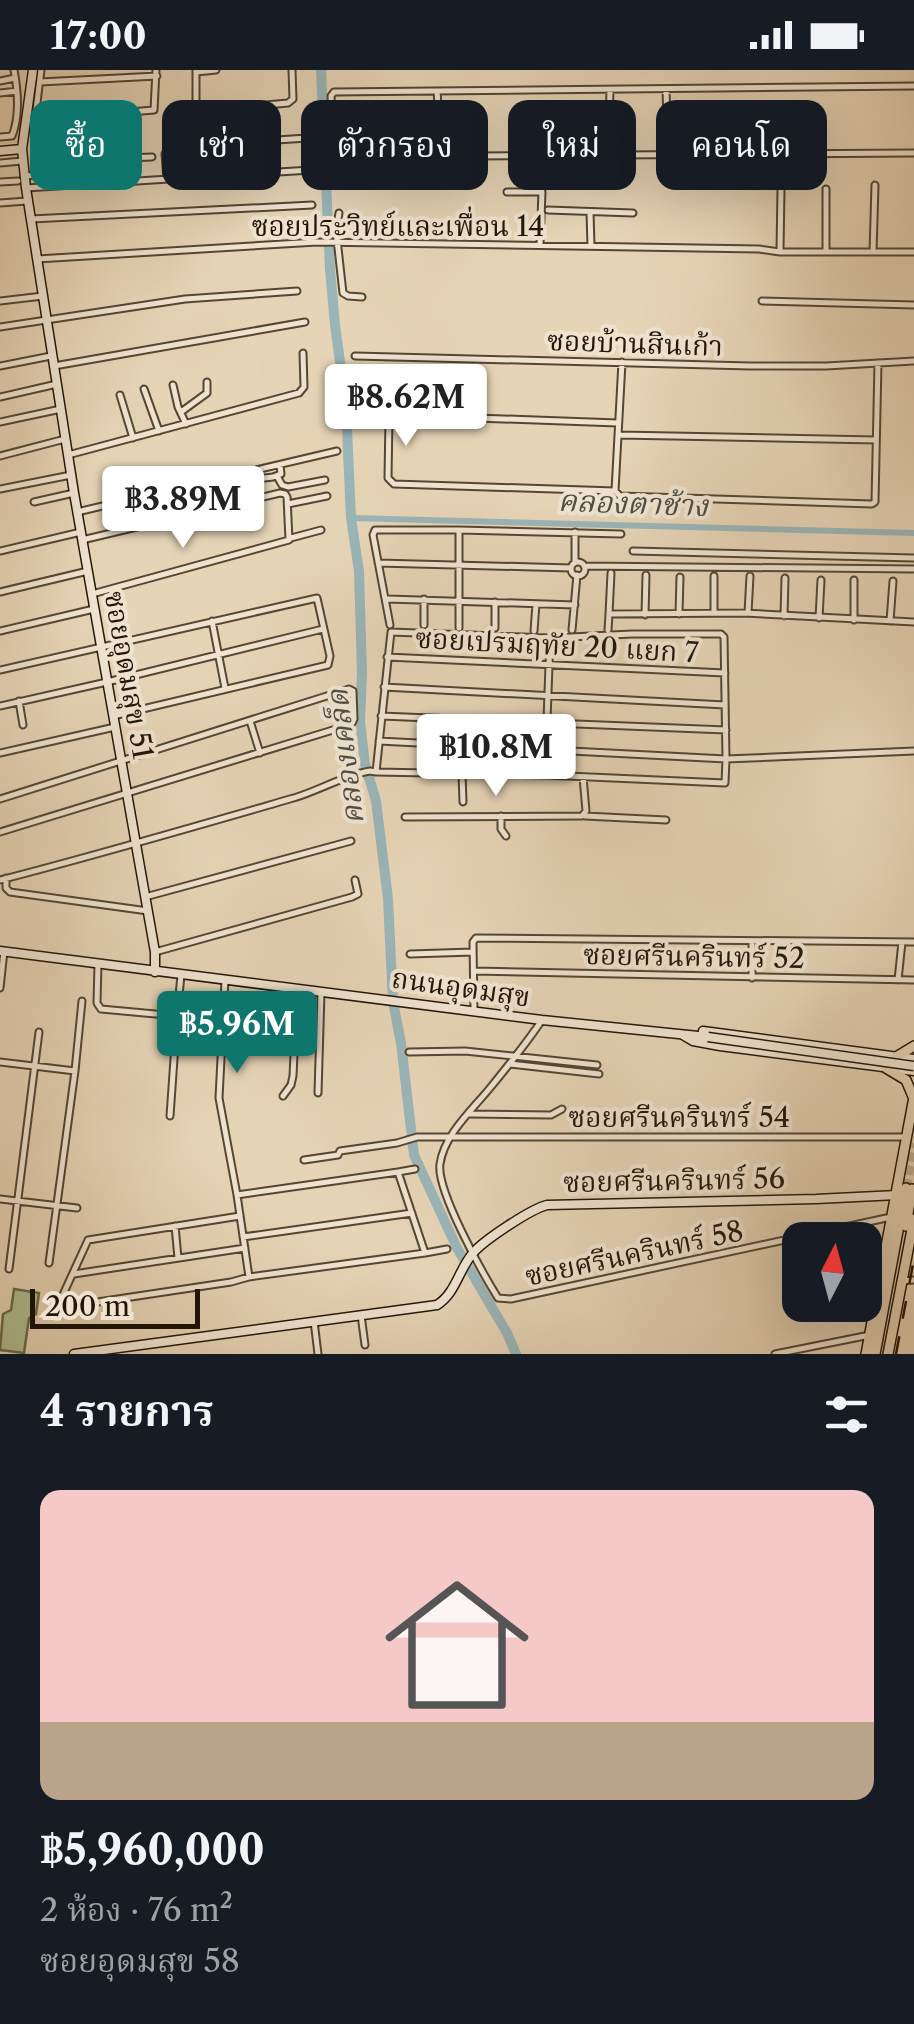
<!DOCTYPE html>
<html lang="th">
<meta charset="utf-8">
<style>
:root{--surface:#171b24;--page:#242831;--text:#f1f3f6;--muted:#9ea1a6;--accent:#0f766e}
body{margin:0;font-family:"Libre Caslon Text","Noto Serif Thai",serif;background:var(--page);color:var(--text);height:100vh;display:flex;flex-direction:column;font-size:38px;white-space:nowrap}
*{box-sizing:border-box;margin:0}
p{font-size:32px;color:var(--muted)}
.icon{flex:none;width:55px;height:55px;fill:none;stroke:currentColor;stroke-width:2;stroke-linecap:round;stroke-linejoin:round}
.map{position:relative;height:1284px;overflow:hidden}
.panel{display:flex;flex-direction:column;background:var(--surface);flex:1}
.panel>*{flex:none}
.hud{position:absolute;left:30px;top:30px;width:855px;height:90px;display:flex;gap:20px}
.needle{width:65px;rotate:6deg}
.tools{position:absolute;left:782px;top:1152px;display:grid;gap:20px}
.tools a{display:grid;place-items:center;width:100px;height:100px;border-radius:20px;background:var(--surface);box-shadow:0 10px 40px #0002;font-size:50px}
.scale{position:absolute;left:30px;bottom:25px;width:170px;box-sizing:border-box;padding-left:10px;border:5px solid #231607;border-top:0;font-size:28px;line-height:35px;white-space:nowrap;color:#231607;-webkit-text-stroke:8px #efe3d0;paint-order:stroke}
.price{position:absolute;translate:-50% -85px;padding:0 22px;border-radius:10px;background:#fff;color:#222;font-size:32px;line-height:65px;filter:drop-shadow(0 2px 5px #0008)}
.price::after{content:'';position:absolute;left:50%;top:60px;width:30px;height:22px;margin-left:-15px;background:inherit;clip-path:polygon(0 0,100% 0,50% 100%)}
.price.selected{background:var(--accent);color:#fff}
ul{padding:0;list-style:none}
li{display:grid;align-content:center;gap:20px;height:530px;padding:0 40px}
li span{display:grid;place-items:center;height:310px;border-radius:20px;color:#555}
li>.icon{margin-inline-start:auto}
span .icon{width:180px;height:180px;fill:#fffc;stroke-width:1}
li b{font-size:42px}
h2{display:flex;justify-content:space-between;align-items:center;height:120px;padding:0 40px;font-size:42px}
.pill{padding:0 35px;border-radius:20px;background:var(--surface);box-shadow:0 10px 40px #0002;font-size:35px;line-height:90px}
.pill.selected{background:var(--accent);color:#fff}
.status{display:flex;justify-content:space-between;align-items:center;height:70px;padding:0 50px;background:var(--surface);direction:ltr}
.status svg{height:28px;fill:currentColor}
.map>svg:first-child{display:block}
</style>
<div class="status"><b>17:00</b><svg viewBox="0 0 49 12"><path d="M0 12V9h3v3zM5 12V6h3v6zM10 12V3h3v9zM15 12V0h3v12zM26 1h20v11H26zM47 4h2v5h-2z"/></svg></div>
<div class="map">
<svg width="914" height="1284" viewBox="0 0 914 1284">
<rect width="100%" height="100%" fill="#e6d4b6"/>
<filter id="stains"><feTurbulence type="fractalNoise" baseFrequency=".002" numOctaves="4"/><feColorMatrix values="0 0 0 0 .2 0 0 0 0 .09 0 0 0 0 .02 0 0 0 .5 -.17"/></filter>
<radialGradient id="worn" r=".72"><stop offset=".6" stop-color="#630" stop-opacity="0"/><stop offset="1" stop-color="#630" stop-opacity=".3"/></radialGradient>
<!-- green -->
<path fill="#b0be92" stroke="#6a6a4c" stroke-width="2.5" d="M 14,1219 L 39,1223 L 36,1244 L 29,1248 L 24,1283 L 0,1280 L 3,1244 L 11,1240 Z"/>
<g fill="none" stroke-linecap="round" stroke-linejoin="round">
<!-- canal -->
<path stroke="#9ab5b8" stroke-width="6" d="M 351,448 L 914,463"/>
<!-- river -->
<path stroke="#9ab5b8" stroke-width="10" d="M 321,0 L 330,199 L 335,255 L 346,336 L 351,448 L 359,501 L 362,603 L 360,652 L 365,694 L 376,731 L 388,829 L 393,932 L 401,973 L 414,1085 L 457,1178 L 507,1263 L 516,1284"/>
<!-- primary-tunnel -->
<path stroke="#bfae93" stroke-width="9" stroke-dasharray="9 4.5" stroke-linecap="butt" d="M 906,1118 L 914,1073"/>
<!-- street casing -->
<g stroke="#544633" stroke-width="9">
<path id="street" d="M 41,0 L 36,41 L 40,48 L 44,49 L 154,40 L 156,0
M 196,0 L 196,38 L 201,41 L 288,33 L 293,29 L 292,0
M 196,2 L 216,0
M 0,11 L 15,8
M 40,12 L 157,6
M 914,16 L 334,22 L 331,26 L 334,85 L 338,87 L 914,83
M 666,19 L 668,83
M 437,21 L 439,49
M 0,23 L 17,21
M 0,67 L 12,66 C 20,46 18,21 14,0
M 36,71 L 93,71 L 95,74 L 97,89
M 520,71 L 527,73 L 526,84
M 608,83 L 610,20
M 0,93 L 22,91
M 25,106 L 89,101 L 95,96 L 97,89 L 152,87
M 0,112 L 18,111
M 26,118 L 311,100 L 315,97 L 312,71 L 307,68 L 169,77 L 165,84 L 167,109
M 826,119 L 826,181
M 507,122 L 542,122 L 540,174
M 0,133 L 27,131
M 548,140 L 633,143
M 590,142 L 591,176
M 339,143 L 336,160 L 343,223 L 348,226 L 362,227
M 31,149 L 312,135
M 780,181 L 781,119
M 873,182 L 875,115
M 37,189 L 317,172 L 759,179 L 780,182 L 914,182
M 0,231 L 43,226
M 762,231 L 914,235
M 0,257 L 185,229 L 297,221
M 355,286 L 750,296 L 826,296 L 914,291
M 0,296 L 51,286
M 54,296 L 305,252
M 173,315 L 178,337 L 186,354
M 144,319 L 159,361
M 120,325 L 133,368
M 0,327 L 57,314
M 181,342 L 207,323 L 207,312
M 0,352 L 61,339
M 618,353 L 393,345 L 389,349 L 388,408 L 394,414 L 615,421 L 620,426 L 872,434 L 875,432 L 878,293
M 619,365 L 876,370
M 68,385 L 299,323 L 304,317 L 303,283
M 0,386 L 65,369
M 241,404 L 248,410 L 273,407 L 281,404 L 280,395
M 277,406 L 282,415 L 288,417 L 325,410
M 0,419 L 71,405
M 169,421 L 175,447
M 615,421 L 622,292
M 34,432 L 74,423
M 288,434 L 327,426
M 77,442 L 337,381
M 291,468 L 321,460
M 82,470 L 280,423 L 285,424 L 287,427 L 289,470 L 92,524
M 0,481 L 81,462
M 633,481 L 914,488
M 575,492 L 575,462
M571 499a7 7 0 1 1 14 0a7 7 0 1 1-14 0Z
M 378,493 L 571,498
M 584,496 L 914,499
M 611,503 L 609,544 L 744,543 L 914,552
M 0,522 L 88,501
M 388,529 L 575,535
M 424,529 L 424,555
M 714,543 L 714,506
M 748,543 L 750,506
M 679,544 L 680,507
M 645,545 L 646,505
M 784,546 L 785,508
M 819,548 L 821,510
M 854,550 L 854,510
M 212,551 L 225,618
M 890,551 L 893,511
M 390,555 L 373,465 L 375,460 L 459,460 L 621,464
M 459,558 L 459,460
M 495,558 L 495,532
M 572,560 L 577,505
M 608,560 L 609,544
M 0,561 L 94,539
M 534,561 L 536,534
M 387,587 L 725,603
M 0,600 L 317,528 L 330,586 L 328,595 L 113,646
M 384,617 L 725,635
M 19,631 L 23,655
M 0,636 L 107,612 L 323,559
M 381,646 L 726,660
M 250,651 L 260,683
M 379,671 L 726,689 L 914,681
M 0,683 L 115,657
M 462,704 L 463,732
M 545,705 L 550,568
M 0,729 L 349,619 L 353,621 L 354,649 L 352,653 L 346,656 L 0,762
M 501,746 L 501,759 L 506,766
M 585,746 L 666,750
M 405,747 L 582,746 L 586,741 L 583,707
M 6,808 L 6,818 L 10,822 L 148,841
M 0,810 C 97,785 193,757 290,729 C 317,722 341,706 370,701 L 376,702 L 545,705 L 725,713 L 726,689 L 724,567 L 721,564 L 632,564 L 550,568 L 391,562 L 376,702
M 145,827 L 351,771
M 155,882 L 352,827 L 358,824 L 355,810
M 410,884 L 473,882
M 98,894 L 97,933 L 101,939 L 177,946 L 181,905
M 474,901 L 914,910
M 752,908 L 752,872
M 225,910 L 219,1028 L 237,1125 L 249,1207
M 898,910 L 902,872
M 0,918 L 4,881
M 474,941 L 473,872 L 476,868 L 914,872
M 542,950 C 526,974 508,996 490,1018 C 472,1040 444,1065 440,1094 C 436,1120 483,1204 498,1228 L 511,1229 L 891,1147
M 409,982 L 465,981 L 597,995
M 0,992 L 75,1001 L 82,931
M 510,994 L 599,1004
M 318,1023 L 321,922
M 283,1026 L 291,1015 L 293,1006 L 297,919
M 470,1044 L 551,1045 L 562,1039
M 170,1046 L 177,946
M 304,1090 L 338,1085 L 340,1081 L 397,1073 L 417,1067 L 906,1067
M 398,1102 L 415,1099
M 237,1125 L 398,1102 L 425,1183 L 249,1207 L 231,1212 L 71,1236 L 62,1234 L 61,1229 L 88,1170 L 240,1146
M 0,1129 L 77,1138
M 175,1156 L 178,1188
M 243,1167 L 412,1143
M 425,1183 L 447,1179
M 49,1193 L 75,1001
M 9,1199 L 39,962
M 74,1204 L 245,1178
M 902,1211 L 914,1210
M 361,1245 L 365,1275
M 314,1251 L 318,1284
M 775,1284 L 870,1265"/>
</g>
<!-- secondary casing -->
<g stroke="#231607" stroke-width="11">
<path id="secondary" d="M 33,0 L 22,79 L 26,118 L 74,423 L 155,882 L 155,902
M 0,81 L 22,79
M 0,881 L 542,950 L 708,967
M 703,961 L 914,989
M 683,965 L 693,971 L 720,976 L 914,1001
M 74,1284 L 437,1235 C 456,1223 459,1199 473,1183 C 484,1170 531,1139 547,1135 L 816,1129 L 897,1125"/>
</g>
<!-- primary casing -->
<g stroke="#231607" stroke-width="12">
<path id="primary" d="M 896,987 L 914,976
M 886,998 L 906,1010 L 914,1029
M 906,1156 L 912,1119
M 866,1284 L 914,1027
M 875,1284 L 906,1118
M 888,1284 L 914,1149"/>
</g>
<!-- street -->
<use href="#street" stroke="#efe3d0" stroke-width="5"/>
<!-- secondary -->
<use href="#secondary" stroke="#efe3d0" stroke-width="8"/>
<!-- primary -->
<use href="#primary" stroke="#e6d4b6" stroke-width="9"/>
<!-- rail -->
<path stroke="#231607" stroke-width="2.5" stroke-dasharray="18 18" stroke-linecap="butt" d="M 896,1284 L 914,1189"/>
<!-- secondary-bridge casing -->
<g stroke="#231607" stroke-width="11" stroke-linecap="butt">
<path id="secondary-bridge" d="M 708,967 L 914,996"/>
</g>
<!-- secondary-bridge -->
<use href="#secondary-bridge" stroke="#efe3d0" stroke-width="8"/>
</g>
<g text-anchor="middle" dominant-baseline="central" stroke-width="8" stroke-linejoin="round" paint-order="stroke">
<!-- street labels -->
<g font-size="28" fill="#231607" stroke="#efe3d0">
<text x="398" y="156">ซอยประวิทย์และเพื่อน 14</text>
<text transform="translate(635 273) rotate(2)">ซอยบ้านสินเก้า</text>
<text transform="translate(557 575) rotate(3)">ซอยเปรมฤทัย 20 แยก 7</text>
<text transform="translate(129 605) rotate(80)">ซอยอุดมสุข 51</text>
<text transform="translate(694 886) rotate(1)">ซอยศรีนครินทร์ 52</text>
<text transform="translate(461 917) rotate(8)">ถนนอุดมสุข</text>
<text x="679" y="1047">ซอยศรีนครินทร์ 54</text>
<text transform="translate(674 1110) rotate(-1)">ซอยศรีนครินทร์ 56</text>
<text transform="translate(634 1183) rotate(-12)">ซอยศรีนครินทร์ 58</text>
</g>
<!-- water labels -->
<g font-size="30" font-style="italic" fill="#4d4e45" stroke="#efe3d0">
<text transform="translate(633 433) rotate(2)">คลองตาช้าง</text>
<text transform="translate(345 687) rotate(-97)">คลองเคล็ด</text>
</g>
</g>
<rect width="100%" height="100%" filter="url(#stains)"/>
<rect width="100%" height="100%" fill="url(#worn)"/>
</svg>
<div class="tools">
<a><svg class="needle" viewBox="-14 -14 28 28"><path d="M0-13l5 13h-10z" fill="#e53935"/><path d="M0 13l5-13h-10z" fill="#9ea1a6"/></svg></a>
</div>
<div class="scale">200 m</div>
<b class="price" style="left:406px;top:379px">฿8.62M</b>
<b class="price" style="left:183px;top:481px">฿3.89M</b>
<b class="price" style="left:496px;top:729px">฿10.8M</b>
<b class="price selected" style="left:237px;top:1006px">฿5.96M</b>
<div class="hud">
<a class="pill selected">ซื้อ</a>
<a class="pill">เช่า</a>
<a class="pill">ตัวกรอง</a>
<a class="pill">ใหม่</a>
<a class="pill">คอนโด</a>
</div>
</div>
<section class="panel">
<h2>4 รายการ<svg class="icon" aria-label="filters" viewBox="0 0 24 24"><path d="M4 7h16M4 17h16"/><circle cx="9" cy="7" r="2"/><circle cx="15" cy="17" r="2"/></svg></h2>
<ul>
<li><span style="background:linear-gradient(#f6c9c9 75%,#b9a48a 0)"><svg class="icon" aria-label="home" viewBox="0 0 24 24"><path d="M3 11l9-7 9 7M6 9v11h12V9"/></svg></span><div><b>฿5,960,000</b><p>2 ห้อง · 76 m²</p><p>ซอยอุดมสุข 58</p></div></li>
</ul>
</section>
